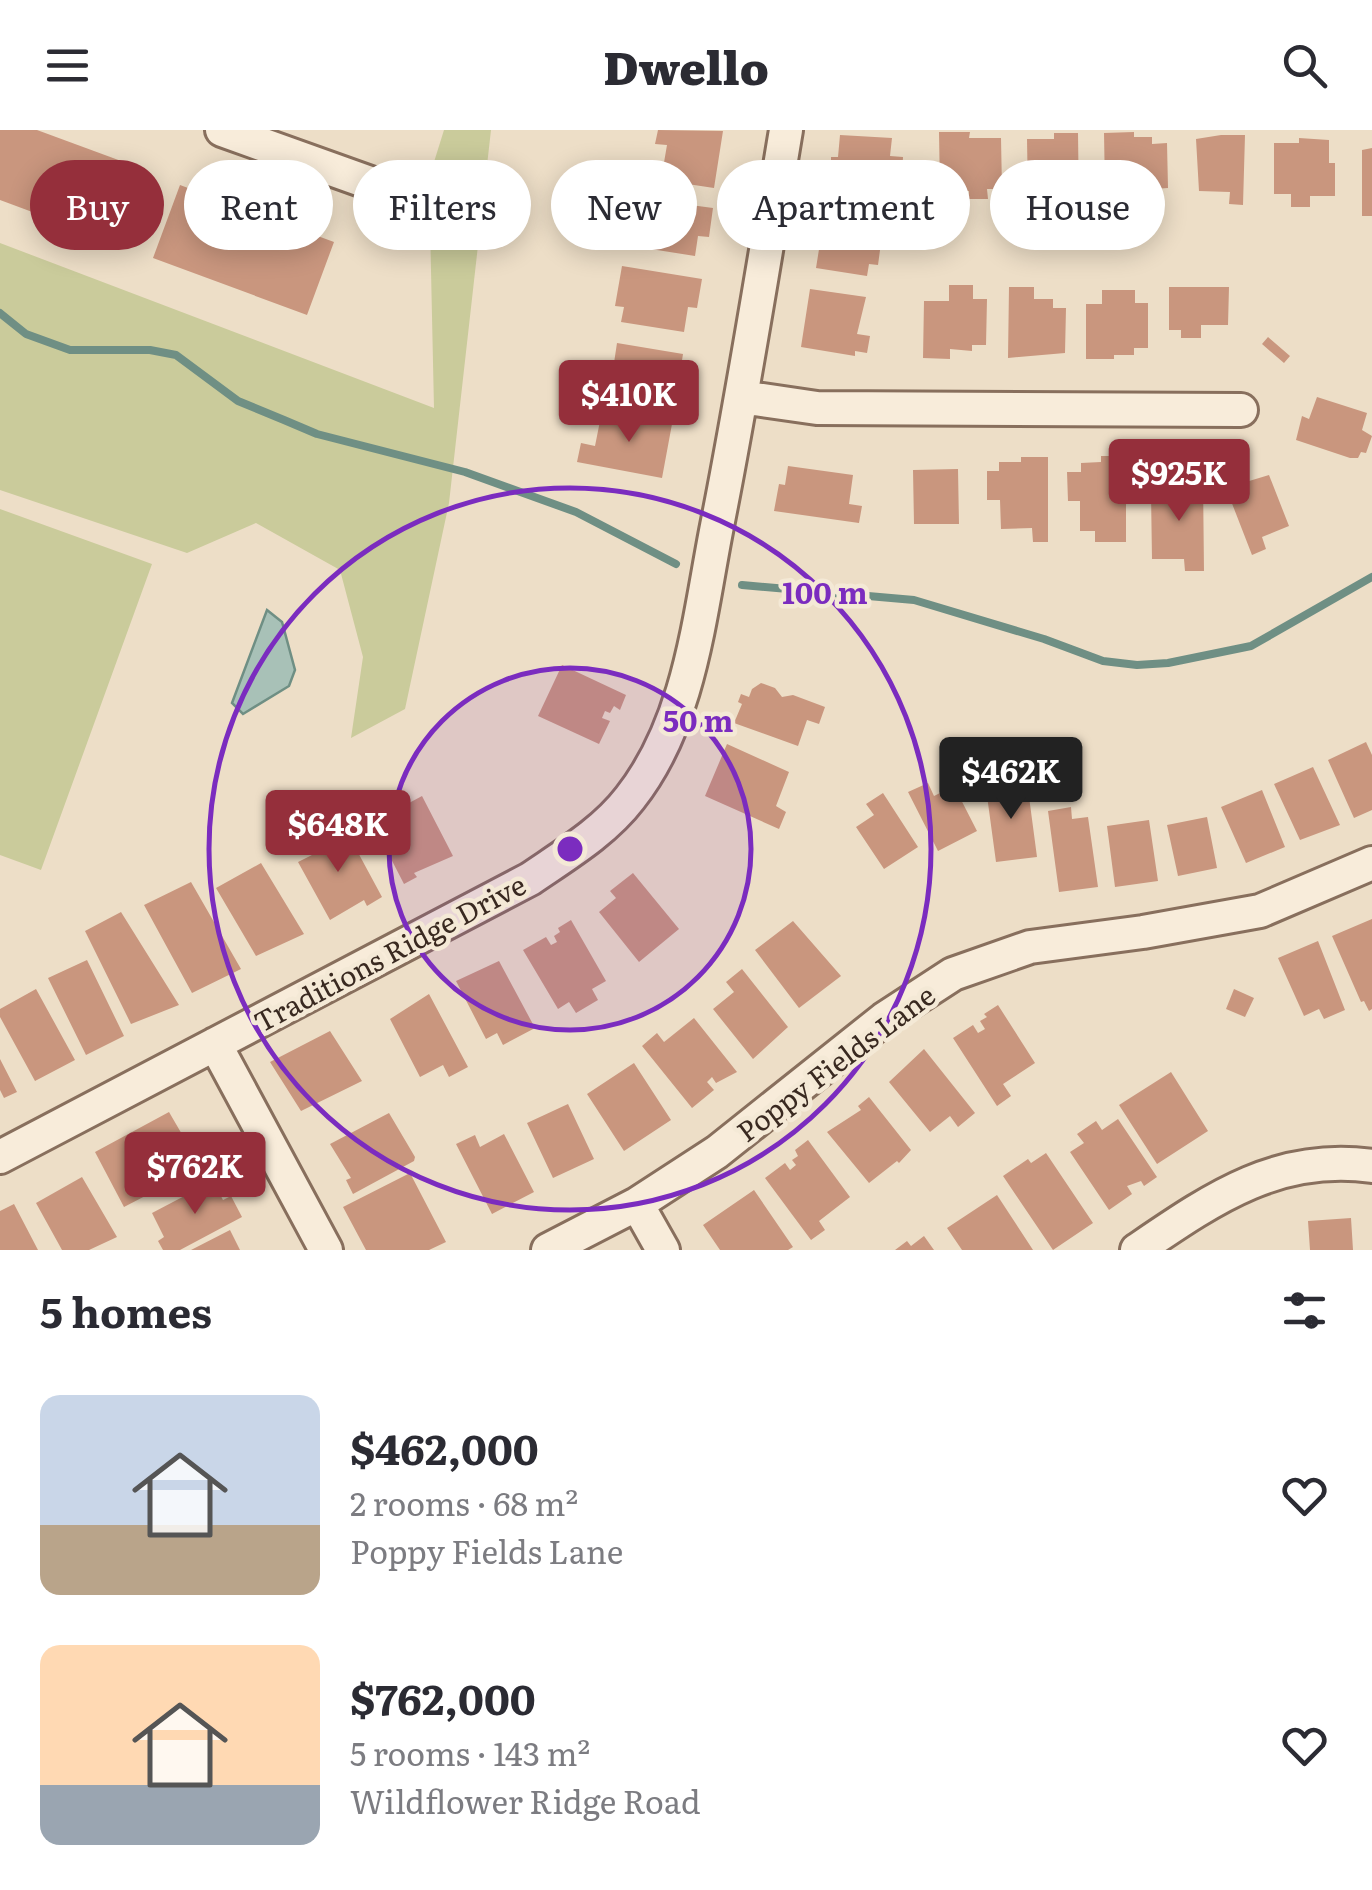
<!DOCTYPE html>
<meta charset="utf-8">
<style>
:root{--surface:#fff;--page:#f7f7f7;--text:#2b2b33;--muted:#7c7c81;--accent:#952f3b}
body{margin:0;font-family:Literata,serif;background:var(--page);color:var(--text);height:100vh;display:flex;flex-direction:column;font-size:38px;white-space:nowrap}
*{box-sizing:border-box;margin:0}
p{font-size:32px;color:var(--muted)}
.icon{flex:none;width:55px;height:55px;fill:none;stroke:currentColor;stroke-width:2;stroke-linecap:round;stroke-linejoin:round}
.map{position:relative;height:1120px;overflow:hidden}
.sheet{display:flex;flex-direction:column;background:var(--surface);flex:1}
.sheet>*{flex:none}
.banner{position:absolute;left:30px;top:30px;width:1312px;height:90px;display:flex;gap:20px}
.price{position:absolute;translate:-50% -85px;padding:0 22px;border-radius:10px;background:var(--accent);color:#fff;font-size:32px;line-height:65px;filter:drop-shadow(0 2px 5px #0008)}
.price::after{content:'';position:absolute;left:50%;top:60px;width:30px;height:22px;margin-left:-15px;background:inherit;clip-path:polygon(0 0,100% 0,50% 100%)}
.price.selected{background:#222;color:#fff}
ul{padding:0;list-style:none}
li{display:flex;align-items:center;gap:30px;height:250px;padding:0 40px}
li span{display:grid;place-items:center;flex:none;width:280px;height:200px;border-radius:20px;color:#555}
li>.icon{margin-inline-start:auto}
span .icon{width:120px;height:120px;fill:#fffc;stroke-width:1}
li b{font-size:42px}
h2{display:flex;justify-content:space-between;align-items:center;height:120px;padding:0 40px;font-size:42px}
.pill{padding:0 35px;border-radius:45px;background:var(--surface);box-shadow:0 5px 25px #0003;font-size:35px;line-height:90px}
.pill.selected{background:var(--accent);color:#fff}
header{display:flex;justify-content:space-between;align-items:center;height:130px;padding:0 40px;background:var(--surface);font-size:45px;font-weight:800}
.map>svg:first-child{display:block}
</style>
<header><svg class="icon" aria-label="menu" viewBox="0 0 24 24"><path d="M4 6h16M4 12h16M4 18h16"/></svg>Dwello<svg class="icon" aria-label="search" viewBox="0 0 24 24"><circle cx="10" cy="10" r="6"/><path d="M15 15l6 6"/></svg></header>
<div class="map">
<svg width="1372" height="1120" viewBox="0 0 1372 1120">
<rect width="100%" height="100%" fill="#eddec7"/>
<!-- green -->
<path fill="#cacb9b" d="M 444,0 L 491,0 L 449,373 L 405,579 L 351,608 L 363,527 L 340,440 L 256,393 L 187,423 L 0,360 L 0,113 L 434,278 L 429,48 Z
M 0,379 L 152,434 L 41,740 L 0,725 Z"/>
<!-- water -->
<path fill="#a8c1b7" stroke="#6f8f84" stroke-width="2.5" d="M 267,480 L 282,492 L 295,540 L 289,556 L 243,584 L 232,573 Z"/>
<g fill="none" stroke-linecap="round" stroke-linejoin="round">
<!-- stream -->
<path stroke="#6f8f84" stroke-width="8" d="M 0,183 L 26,204 L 70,220 L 150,220 L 176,225 L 238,271 L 284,290 L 317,304 L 465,342 L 576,382 L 676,434
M 742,455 L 914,470 L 1044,509 L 1103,531 L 1137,535 L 1168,533 L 1251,516 L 1372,447"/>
</g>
<!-- building -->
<path fill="#c9967e" d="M 0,0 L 37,0 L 132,35 L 105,109 L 0,70 Z
M 658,0 L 723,1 L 714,58 L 661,50 L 667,15 L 655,14 Z
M 939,2 L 970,2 L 969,8 L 1001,8 L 1002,59 L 987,59 L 988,69 L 969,69 L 969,61 L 940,61 Z
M 1134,2 L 1134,7 L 1152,7 L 1152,14 L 1167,13 L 1168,58 L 1153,59 L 1153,69 L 1133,70 L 1133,60 L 1105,60 L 1104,3 Z
M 1054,3 L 1078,3 L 1079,80 L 1046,84 L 1046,80 L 1031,81 L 1028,69 L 1027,9 L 1054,9 Z
M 840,5 L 892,8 L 890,26 L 903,27 L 902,49 L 888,48 L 886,70 L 853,68 L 854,53 L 831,51 L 831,27 L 838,27 Z
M 1221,5 L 1245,5 L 1243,75 L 1229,74 L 1230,62 L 1199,61 L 1196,9 Z
M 1299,8 L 1329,10 L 1329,33 L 1335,33 L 1335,66 L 1310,66 L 1310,77 L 1291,77 L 1291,64 L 1274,64 L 1274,13 L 1299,13 Z
M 1372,18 L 1372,86 L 1362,86 L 1362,20 Z
M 180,55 L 334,112 L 307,185 L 153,128 Z
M 638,68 L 713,78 L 709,107 L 698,106 L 695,126 L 638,117 L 640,99 L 645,100 L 646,91 L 635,89 Z
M 825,82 L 872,90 L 868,111 L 881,113 L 878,135 L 869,134 L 867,146 L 816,138 Z
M 622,136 L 702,149 L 697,178 L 688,177 L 684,202 L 621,192 L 624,177 L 615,176 Z
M 949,155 L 973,155 L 973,169 L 987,169 L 986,215 L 972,215 L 972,221 L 950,219 L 950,229 L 923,228 L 924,171 L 949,171 Z
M 1009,157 L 1034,157 L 1034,169 L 1053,169 L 1053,178 L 1066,178 L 1065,223 L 1008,228 Z
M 1169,157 L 1229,157 L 1228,195 L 1201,195 L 1201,208 L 1181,208 L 1181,200 L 1169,200 Z
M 810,159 L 866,167 L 857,204 L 870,206 L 867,223 L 855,221 L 855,226 L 801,217 Z
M 1102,160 L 1135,160 L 1135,173 L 1148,173 L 1148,218 L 1134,218 L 1134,225 L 1114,225 L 1114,229 L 1086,229 L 1086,174 L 1102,174 Z
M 1268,207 L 1290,226 L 1284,233 L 1262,214 Z
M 617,213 L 683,224 L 680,243 L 685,244 L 680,274 L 596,261 L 599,243 L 612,246 Z
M 1317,267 L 1367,283 L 1362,300 L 1372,306 L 1366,323 L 1361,322 L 1358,328 L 1350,328 L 1296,310 L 1302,286 L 1309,289 Z
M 602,281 L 672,294 L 662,348 L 577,332 L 581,313 L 595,316 Z
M 1101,326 L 1126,326 L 1126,412 L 1095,412 L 1095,401 L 1080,401 L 1080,371 L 1068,371 L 1067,342 L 1081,342 L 1081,333 L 1101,332 Z
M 1021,327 L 1048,327 L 1048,412 L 1033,412 L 1032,398 L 1001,399 L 1000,370 L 987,370 L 987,341 L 999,341 L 999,332 L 1021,332 Z
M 788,336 L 853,345 L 849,374 L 862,376 L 859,393 L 774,381 L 779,354 L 785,355 Z
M 958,339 L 959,394 L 914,394 L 913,340 Z
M 1269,345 L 1289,396 L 1262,407 L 1266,419 L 1252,425 L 1226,358 Z
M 1203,350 L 1204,441 L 1185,441 L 1184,429 L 1152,429 L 1151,363 L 1158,363 L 1161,358 L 1180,358 L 1179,351 Z
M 562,535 L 626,565 L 620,580 L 614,576 L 610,583 L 605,581 L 602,588 L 610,591 L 599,614 L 538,586 Z
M 761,553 L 775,558 L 782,567 L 793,565 L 825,577 L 819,594 L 807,590 L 798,616 L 734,593 L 742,574 L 738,572 L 741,564 L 749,567 L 752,559 Z
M 1366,612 L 1372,625 L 1372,680 L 1354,688 L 1328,630 Z
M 727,614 L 789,642 L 776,676 L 786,682 L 779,699 L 705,666 Z
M 1313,637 L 1340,695 L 1300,710 L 1274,654 Z
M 1004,648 L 1005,656 L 1010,655 L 1010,661 L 1028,659 L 1037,727 L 996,732 L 985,651 Z
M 928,653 L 934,666 L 954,656 L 977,701 L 938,721 L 908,662 Z
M 1262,660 L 1285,717 L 1246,733 L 1221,677 Z
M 403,661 L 409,673 L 422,666 L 453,726 L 414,743 L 417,747 L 404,754 L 372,692 L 386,682 L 381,673 Z
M 883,663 L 918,717 L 884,739 L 856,697 L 874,685 L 866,674 Z
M 1071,677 L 1072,689 L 1088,687 L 1098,757 L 1059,762 L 1048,681 Z
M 1207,687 L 1217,738 L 1178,746 L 1167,695 Z
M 1149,690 L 1158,751 L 1115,757 L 1107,696 Z
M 326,701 L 331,711 L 348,704 L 382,767 L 367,776 L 364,770 L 330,790 L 298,732 L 312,725 L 306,712 Z
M 261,733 L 304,804 L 256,826 L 216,758 Z
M 633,743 L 679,799 L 639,832 L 599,782 L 616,768 L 610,761 Z
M 191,752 L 241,839 L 192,863 L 144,775 Z
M 121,782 L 179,875 L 131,894 L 85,801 Z
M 1372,789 L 1372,879 L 1369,881 L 1364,871 L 1361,872 L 1332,806 Z
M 571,790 L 606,851 L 592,859 L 598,870 L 576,883 L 569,872 L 558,879 L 523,820 L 546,807 L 551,815 L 557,812 L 554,806 L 560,802 L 558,798 Z
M 793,791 L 841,846 L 799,878 L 755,820 Z
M 1318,811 L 1345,880 L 1324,889 L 1319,879 L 1304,886 L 1278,828 Z
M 87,830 L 124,906 L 86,925 L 48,848 Z
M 499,831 L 535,898 L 503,915 L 497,903 L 486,909 L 456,851 Z
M 742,839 L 788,897 L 753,929 L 713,879 L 734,862 L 726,852 Z
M 36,859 L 75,930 L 35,951 L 0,887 L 0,879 Z
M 1234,859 L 1254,868 L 1245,887 L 1226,879 Z
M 429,864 L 468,937 L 449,947 L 443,935 L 420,947 L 390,889 Z
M 998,875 L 1035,933 L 1003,954 L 1011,966 L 997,976 L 953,908 L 973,895 L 978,903 L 985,899 L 980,891 L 987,887 L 984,884 Z
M 694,888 L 737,942 L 716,953 L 712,947 L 707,952 L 714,960 L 692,978 L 642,916 L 657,903 L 664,912 Z
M 330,901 L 362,951 L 301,981 L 270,932 Z
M 924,919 L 975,983 L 958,997 L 950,986 L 930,1002 L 889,952 Z
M 0,929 L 17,962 L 4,968 L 0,960 Z
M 634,933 L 671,990 L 624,1021 L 587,964 Z
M 1171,942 L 1208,1001 L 1157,1034 L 1119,975 Z
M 869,967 L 911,1020 L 899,1033 L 897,1031 L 869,1053 L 827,1002 L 861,980 L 858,976 Z
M 568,974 L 594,1029 L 553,1048 L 527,993 Z
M 169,982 L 201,1037 L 124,1077 L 95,1022 Z
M 389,983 L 415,1027 L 414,1031 L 353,1064 L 346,1050 L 351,1048 L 330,1014 Z
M 1118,989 L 1157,1047 L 1144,1056 L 1141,1051 L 1127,1056 L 1132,1064 L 1109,1080 L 1070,1022 L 1084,1013 L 1077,1004 L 1096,991 L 1102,1000 Z
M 504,1004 L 534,1062 L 492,1084 L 456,1014 L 475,1005 L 480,1017 Z
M 808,1010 L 850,1067 L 819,1091 L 825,1100 L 811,1110 L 765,1048 L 785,1033 L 790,1040 L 796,1035 L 792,1030 L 798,1026 L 795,1020 Z
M 1046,1023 L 1093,1093 L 1053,1120 L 1003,1046 L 1028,1029 L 1031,1033 Z
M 410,1043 L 446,1112 L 429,1120 L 366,1120 L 343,1077 Z
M 82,1047 L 117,1107 L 89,1120 L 62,1120 L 36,1073 Z
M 213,1051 L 223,1070 L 231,1066 L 242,1087 L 180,1120 L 163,1120 L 158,1111 L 164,1107 L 152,1083 Z
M 754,1060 L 793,1117 L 788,1120 L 720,1120 L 703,1095 Z
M 997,1065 L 1033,1120 L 962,1120 L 947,1098 Z
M 14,1074 L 38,1120 L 0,1120 L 0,1081 Z
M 1351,1088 L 1353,1120 L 1310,1120 L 1308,1091 Z
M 230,1100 L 240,1120 L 191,1120 Z
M 924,1106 L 934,1120 L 895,1120 L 907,1111 L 911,1116 Z"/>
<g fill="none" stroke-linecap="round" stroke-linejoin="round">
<!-- minor casing -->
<g stroke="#886f5d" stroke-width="38">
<path id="minor" d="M 222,0 L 398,63
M 741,267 L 817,278 L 1241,280
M 215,914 L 326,1120
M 0,1027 L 530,749 C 565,725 604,702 630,668 C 690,592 699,488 717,396 C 743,265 764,132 786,0
M 637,1074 L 663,1120
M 548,1120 L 637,1074 L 717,1022 L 884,889 L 953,844 L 1030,817 L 1143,802 L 1260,781 L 1372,733
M 1137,1120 C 1212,1069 1277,1023 1372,1036"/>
</g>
<!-- minor -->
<use href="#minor" stroke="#f8ecda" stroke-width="32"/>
</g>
<!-- distance rings -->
<circle cx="570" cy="719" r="181" fill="#7b2cbf" fill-opacity=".12"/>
<g fill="none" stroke="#7b2cbf" stroke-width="5">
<circle cx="570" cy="719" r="181"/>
<circle cx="570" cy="719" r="361"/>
</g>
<g text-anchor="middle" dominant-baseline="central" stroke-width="9" stroke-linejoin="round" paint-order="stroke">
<!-- street labels -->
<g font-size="28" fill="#392920" stroke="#f4e9d6">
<text transform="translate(389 822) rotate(-28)">Traditions Ridge Drive</text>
<text transform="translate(835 932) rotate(-37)">Poppy Fields Lane</text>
</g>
</g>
<circle cx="570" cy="719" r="15" fill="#7b2cbf" stroke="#f4e9d6" stroke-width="5"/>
<g font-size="30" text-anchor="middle" font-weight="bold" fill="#7b2cbf" stroke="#f4e9d6" stroke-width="9" stroke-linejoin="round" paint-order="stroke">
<text x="825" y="474">100 m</text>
<text x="698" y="602">50 m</text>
</g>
</svg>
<b class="price" style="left:629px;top:315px">$410K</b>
<b class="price" style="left:1179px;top:394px">$925K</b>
<b class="price selected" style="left:1011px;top:692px">$462K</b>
<b class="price" style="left:338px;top:745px">$648K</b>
<b class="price" style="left:195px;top:1087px">$762K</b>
<div class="banner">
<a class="pill selected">Buy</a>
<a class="pill">Rent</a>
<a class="pill">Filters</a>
<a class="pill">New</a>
<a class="pill">Apartment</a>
<a class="pill">House</a>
</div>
</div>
<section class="sheet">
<h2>5 homes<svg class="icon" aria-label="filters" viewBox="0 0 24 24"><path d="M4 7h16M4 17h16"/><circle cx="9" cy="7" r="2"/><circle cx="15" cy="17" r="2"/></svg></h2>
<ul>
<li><span style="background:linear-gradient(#c9d6e8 65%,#b9a48a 0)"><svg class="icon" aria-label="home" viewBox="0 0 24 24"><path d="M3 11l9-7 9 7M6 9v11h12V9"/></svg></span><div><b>$462,000</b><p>2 rooms · 68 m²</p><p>Poppy Fields Lane</p></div><svg class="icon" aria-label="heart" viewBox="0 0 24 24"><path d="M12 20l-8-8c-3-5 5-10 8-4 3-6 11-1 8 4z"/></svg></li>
<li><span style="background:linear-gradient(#ffd9b3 70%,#9aa5b1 0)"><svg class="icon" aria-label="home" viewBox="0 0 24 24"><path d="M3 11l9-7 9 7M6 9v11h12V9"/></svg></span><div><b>$762,000</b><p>5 rooms · 143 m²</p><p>Wildflower Ridge Road</p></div><svg class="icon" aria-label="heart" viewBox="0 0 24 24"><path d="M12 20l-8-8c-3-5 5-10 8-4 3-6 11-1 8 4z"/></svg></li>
</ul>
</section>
